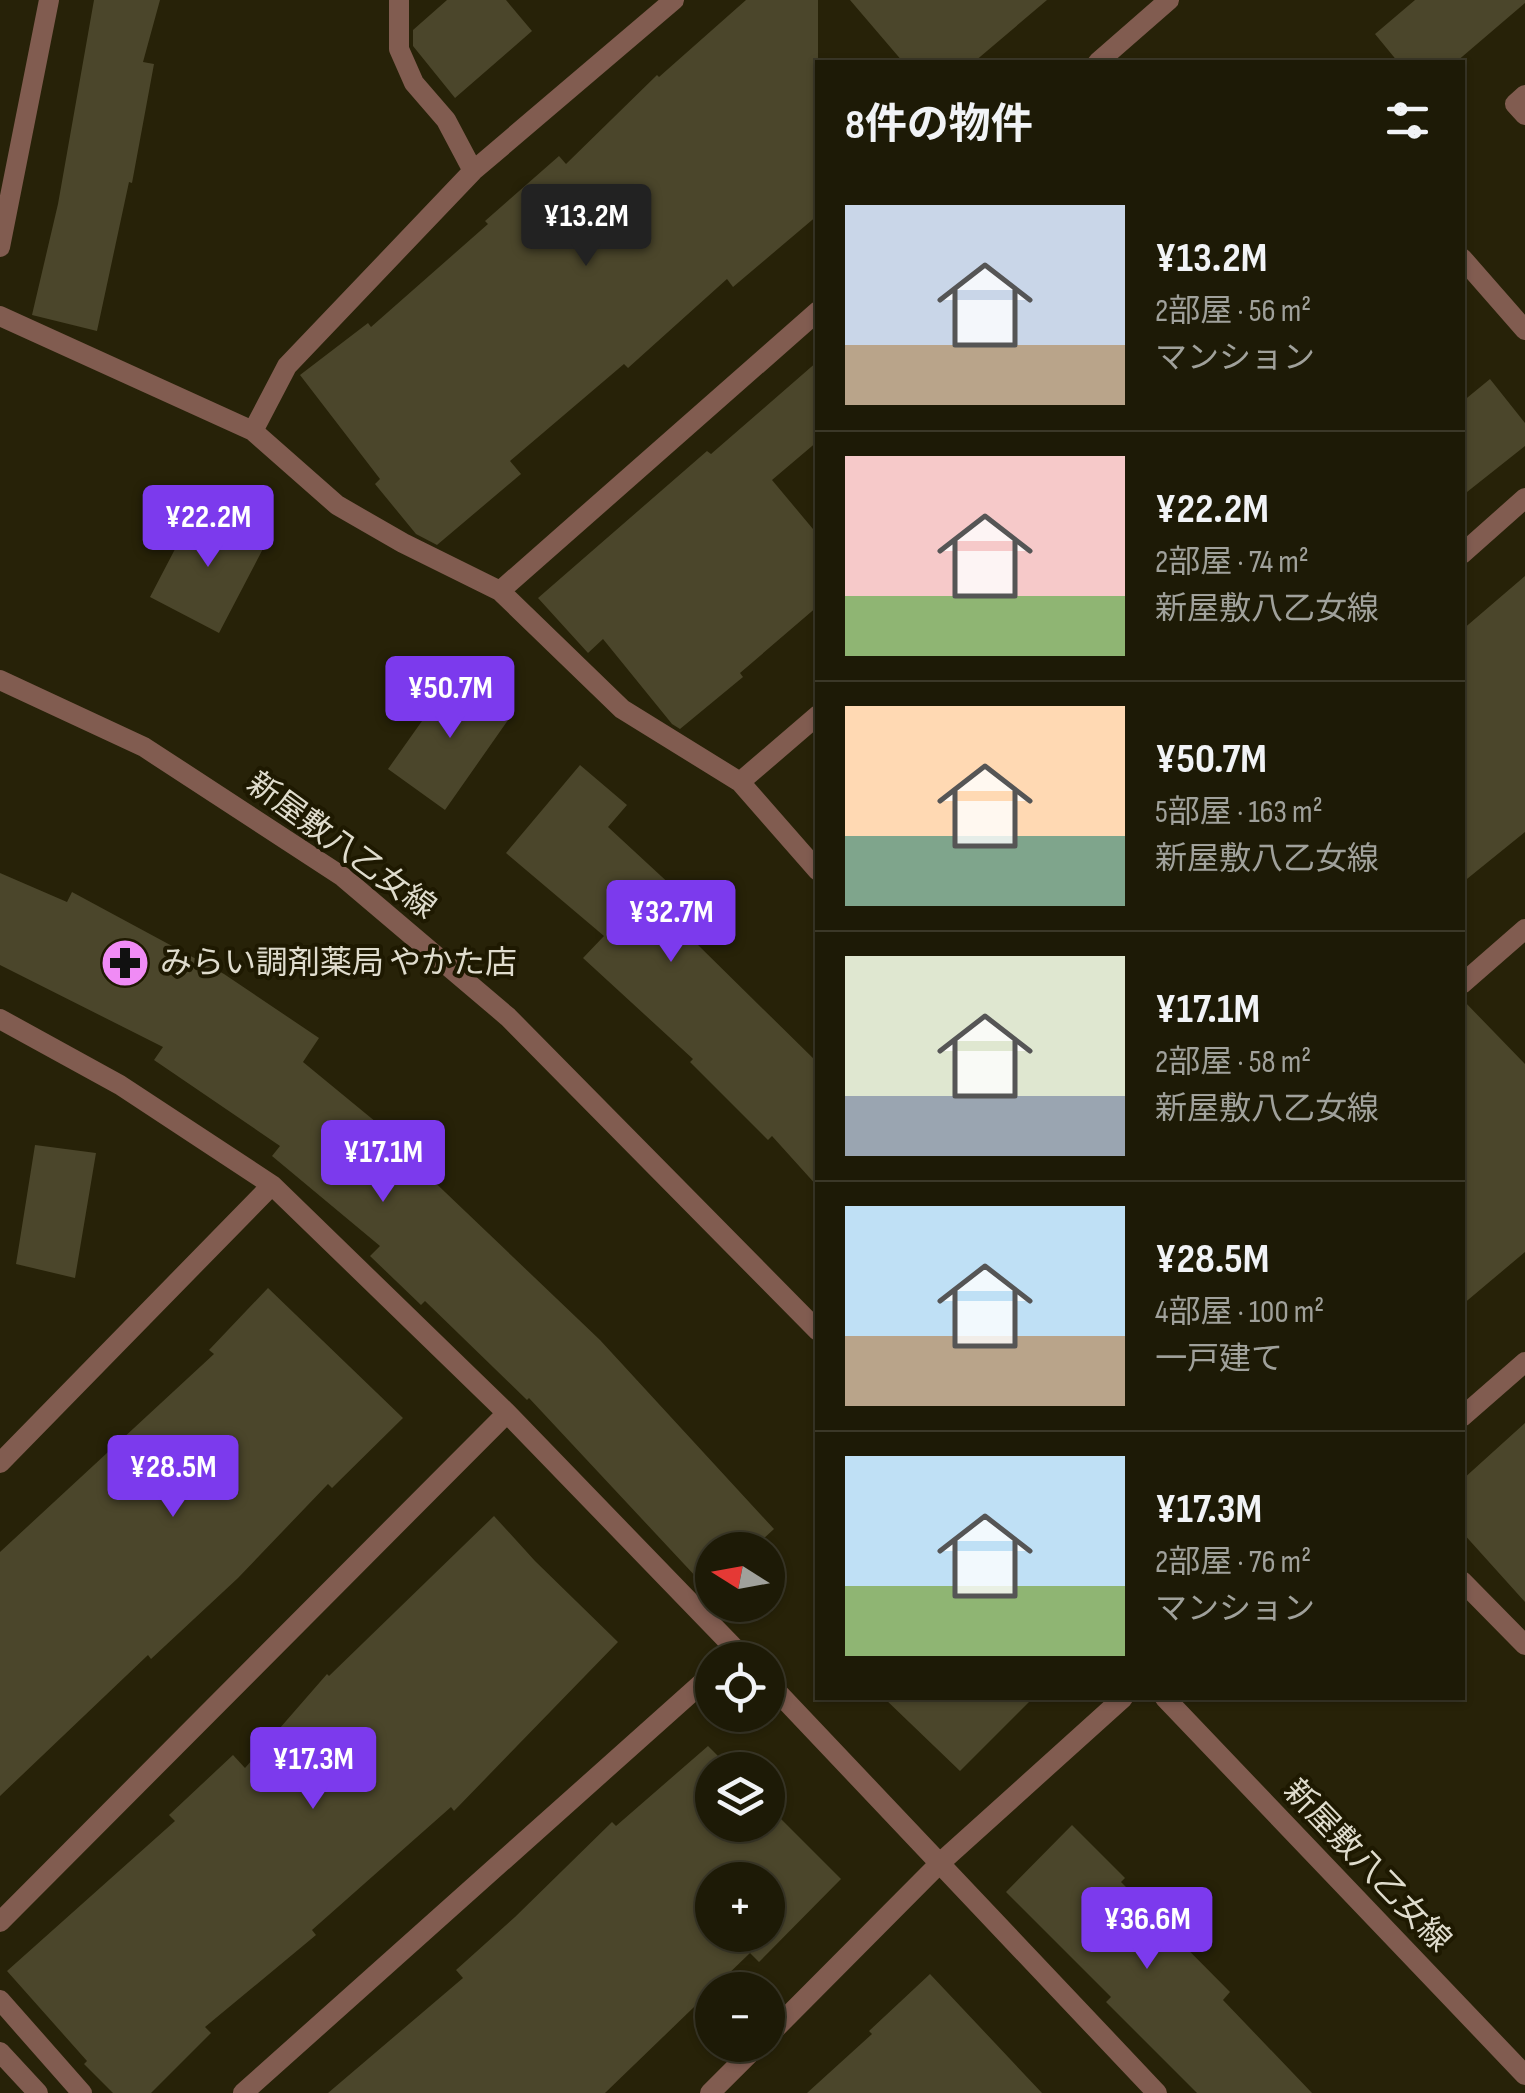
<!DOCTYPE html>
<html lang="ja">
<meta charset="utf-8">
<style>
:root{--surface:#1d1a06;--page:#252310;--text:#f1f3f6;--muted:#a0a19b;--line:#3b3828;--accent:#7c3aed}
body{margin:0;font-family:"Sofia Sans Condensed","Noto Sans JP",sans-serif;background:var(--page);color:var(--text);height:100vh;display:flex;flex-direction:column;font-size:38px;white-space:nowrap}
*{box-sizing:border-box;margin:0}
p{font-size:32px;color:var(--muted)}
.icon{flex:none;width:55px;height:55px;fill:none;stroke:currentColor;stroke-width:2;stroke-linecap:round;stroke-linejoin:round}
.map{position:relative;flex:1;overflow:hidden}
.sheet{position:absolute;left:815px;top:60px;width:650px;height:1640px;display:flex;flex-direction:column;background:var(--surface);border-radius:0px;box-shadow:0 2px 8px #0004,0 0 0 2px var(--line)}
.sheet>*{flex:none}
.needle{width:65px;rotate:281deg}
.tools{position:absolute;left:695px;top:1532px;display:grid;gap:20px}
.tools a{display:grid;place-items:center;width:90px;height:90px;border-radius:50%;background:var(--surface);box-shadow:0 2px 8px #0004,0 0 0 2px var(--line);font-size:50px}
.price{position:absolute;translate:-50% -85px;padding:0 22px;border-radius:10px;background:var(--accent);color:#fff;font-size:32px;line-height:65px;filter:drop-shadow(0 2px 5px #0008)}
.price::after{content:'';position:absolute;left:50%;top:60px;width:30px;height:22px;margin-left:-15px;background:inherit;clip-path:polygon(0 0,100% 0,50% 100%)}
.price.current{background:#222;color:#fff}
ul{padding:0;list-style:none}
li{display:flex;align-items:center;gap:30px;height:250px;padding:0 30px}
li+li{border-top:2px solid var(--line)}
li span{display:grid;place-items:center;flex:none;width:280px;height:200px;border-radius:0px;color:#555}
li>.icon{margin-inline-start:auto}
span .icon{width:120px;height:120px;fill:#fffc;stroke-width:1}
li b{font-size:42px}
h2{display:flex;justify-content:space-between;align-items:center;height:120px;padding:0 30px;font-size:42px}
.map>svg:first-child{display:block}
</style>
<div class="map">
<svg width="1525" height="2093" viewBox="0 0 1525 2093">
<rect width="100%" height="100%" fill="#272208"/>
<!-- building -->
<path fill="#4b462b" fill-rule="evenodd" d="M 94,0 L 160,0 L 143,62 L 154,64 L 132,183 L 129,182 L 97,331 L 32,315 L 58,204 Z
M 447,0 L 506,0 L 532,31 L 455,98 L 413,46 L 413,30 Z
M 746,0 L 818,0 L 818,215 L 733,287 L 727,279 L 628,368 L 624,364 L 510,461 L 521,474 L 437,545 L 416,534 L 375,484 L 380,479 L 300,375 L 368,323 L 371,327 L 488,224 L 485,221 L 559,156 L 566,164 L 657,75 L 659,77 Z
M 850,0 L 1047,0 L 974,62 L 903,62 Z
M 1415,0 L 1525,0 L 1525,3 L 1456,62 L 1398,62 L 1375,34 Z
M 818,361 L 818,441 L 772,480 L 818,535 L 818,606 L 740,673 L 743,677 L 680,729 L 672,724 L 603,639 L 588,653 L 538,598 L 707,451 L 711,454 Z
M 1490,379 L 1525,423 L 1525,446 L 1462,496 L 1462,402 Z
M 197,507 L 266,543 L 219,633 L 150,597 Z
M 1525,576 L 1525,832 L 1462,883 L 1462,630 Z
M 456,673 L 513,713 L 445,810 L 388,769 Z
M 580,765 L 627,805 L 608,827 L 714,925 L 697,944 L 818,1063 L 818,1187 L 772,1136 L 768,1140 L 690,1062 L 693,1059 L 583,958 L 604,936 L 506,853 Z
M 0,873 L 67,902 L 72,892 L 224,974 L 319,1038 L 303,1062 L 382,1127 L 380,1130 L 600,1340 L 774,1529 L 751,1550 L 712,1550 L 712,1594 L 529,1398 L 527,1400 L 425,1301 L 421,1305 L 370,1256 L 380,1246 L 272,1156 L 280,1146 L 154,1060 L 163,1047 L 0,965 Z
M 1462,999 L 1525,1064 L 1525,1252 L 1462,1305 Z
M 35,1145 L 96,1153 L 75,1278 L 16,1264 Z
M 268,1288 L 403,1418 L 332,1488 L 328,1484 L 238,1578 L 151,1659 L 148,1655 L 0,1796 L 0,1552 L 214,1354 L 209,1350 Z
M 1525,1423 L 1525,1602 L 1462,1532 L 1462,1480 Z
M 494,1516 L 535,1561 L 618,1642 L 454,1811 L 451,1807 L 312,1930 L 316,1935 L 205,2027 L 211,2033 L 151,2093 L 113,2093 L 84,2064 L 87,2061 L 7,1971 L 175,1821 L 169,1815 L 233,1755 L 245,1768 L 327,1674 L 329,1676 Z
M 884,1698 L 1033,1698 L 960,1771 Z
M 708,1746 L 732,1770 L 712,1770 L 712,1825 L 768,1825 L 768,1806 L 841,1879 L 759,1962 L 750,1953 L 605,2093 L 328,2093 L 463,1978 L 456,1970 L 515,1917 L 612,1822 L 616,1826 ZM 712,1880 L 768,1880 L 768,1935 L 712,1935 Z
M 1072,1825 L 1125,1878 L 1121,1882 L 1230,1992 L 1223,2000 L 1312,2093 L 1197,2093 L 1106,2002 L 1111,1997 L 1006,1892 Z
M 930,1974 L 1042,2093 L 807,2093 L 872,2034 L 869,2031 Z"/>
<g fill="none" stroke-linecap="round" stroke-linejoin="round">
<!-- pedestrian -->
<path stroke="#815c50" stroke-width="20" d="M 0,2052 L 38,2093"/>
<!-- minor -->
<path stroke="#815c50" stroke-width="20" d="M 399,0 L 399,49 L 414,83 L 446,120 L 473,171
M 1098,62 L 1169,0
M 1525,95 L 1515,104 L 1525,115
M 0,247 L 49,0
M 1462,258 L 1525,330
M 0,316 L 253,431 L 337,505 L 403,543 L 500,591 L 622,709 L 740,782 L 818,871
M 253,431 L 287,366 L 473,171 L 674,0
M 1462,554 L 1525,498
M 500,591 L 818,311
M 740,782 L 818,715
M 1462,984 L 1525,929
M 0,1019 L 120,1085 L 272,1185 L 507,1413 L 746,1660
M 1462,1417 L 1525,1362
M 0,1463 L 272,1185
M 1462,1581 L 1525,1645
M 768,1682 L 1157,2093
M 0,1922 L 507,1413
M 0,2000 L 82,2093
M 768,2036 L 940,1863 L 1123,1698
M 243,2093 L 712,1674
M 710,2093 L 758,2045"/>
<!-- tertiary -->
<path stroke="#815c50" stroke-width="20" d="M 0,680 L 144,747 L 343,877 L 508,1017 L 818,1331
M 1165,1698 L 1525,2075"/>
</g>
<!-- icons -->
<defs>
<g id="pharmacy-disc" transform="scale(2.5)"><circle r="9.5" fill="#f08bf5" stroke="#1e1901"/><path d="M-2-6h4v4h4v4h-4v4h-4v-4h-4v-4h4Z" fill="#111"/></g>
</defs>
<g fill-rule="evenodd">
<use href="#pharmacy-disc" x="125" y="963"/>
</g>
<g text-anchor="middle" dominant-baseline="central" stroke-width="8" stroke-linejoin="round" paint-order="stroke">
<!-- street labels -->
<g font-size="32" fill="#dfdccd" stroke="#1e1901">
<text transform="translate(341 846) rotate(36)">新屋敷八乙女線</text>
<text transform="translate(1367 1866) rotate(46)">新屋敷八乙女線</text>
</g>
<!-- poi labels -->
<g font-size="32" fill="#dfdccd" stroke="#1e1901" text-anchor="start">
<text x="160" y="963">みらい調剤薬局 やかた店</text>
</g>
</g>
</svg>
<div class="tools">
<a><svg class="needle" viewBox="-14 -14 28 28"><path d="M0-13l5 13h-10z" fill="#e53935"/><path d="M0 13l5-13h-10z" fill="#a0a19b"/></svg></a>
<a><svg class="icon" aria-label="locate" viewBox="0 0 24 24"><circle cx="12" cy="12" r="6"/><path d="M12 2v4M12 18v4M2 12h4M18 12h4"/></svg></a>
<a><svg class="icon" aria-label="layers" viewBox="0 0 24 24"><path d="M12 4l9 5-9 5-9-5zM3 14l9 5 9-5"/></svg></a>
<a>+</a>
<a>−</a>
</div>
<b class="price current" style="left:586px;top:269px">¥13.2M</b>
<b class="price" style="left:208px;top:570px">¥22.2M</b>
<b class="price" style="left:450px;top:741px">¥50.7M</b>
<b class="price" style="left:671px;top:965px">¥32.7M</b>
<b class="price" style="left:383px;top:1205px">¥17.1M</b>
<b class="price" style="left:173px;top:1520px">¥28.5M</b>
<b class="price" style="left:313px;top:1812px">¥17.3M</b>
<b class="price" style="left:1147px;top:1972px">¥36.6M</b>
<section class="sheet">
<h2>8件の物件<svg class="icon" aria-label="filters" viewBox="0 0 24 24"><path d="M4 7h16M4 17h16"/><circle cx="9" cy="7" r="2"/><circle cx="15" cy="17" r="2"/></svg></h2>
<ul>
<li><span style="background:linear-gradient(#c9d6e8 70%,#b9a48a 0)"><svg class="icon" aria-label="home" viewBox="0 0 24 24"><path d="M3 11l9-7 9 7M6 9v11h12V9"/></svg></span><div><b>¥13.2M</b><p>2部屋 · 56 m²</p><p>マンション</p></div></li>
<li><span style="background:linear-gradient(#f6c9c9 70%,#8fb573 0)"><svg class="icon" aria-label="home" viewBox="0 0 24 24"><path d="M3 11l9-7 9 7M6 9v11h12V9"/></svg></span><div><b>¥22.2M</b><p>2部屋 · 74 m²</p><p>新屋敷八乙女線</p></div></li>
<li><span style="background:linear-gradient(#ffd9b3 65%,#7fa58c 0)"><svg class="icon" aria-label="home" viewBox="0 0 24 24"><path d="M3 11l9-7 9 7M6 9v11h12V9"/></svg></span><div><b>¥50.7M</b><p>5部屋 · 163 m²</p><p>新屋敷八乙女線</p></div></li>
<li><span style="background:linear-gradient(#dfe7d0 70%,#9aa5b1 0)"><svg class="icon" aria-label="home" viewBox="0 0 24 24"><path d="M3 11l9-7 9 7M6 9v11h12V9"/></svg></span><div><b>¥17.1M</b><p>2部屋 · 58 m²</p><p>新屋敷八乙女線</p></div></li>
<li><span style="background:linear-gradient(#bfe0f5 65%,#b9a48a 0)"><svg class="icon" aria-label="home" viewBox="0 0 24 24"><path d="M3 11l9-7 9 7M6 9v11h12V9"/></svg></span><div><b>¥28.5M</b><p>4部屋 · 100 m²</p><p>一戸建て</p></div></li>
<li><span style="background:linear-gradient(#bfe0f5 65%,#8fb573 0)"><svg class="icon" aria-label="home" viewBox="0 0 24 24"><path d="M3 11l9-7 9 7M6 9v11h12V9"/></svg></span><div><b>¥17.3M</b><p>2部屋 · 76 m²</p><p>マンション</p></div></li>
</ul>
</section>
</div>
